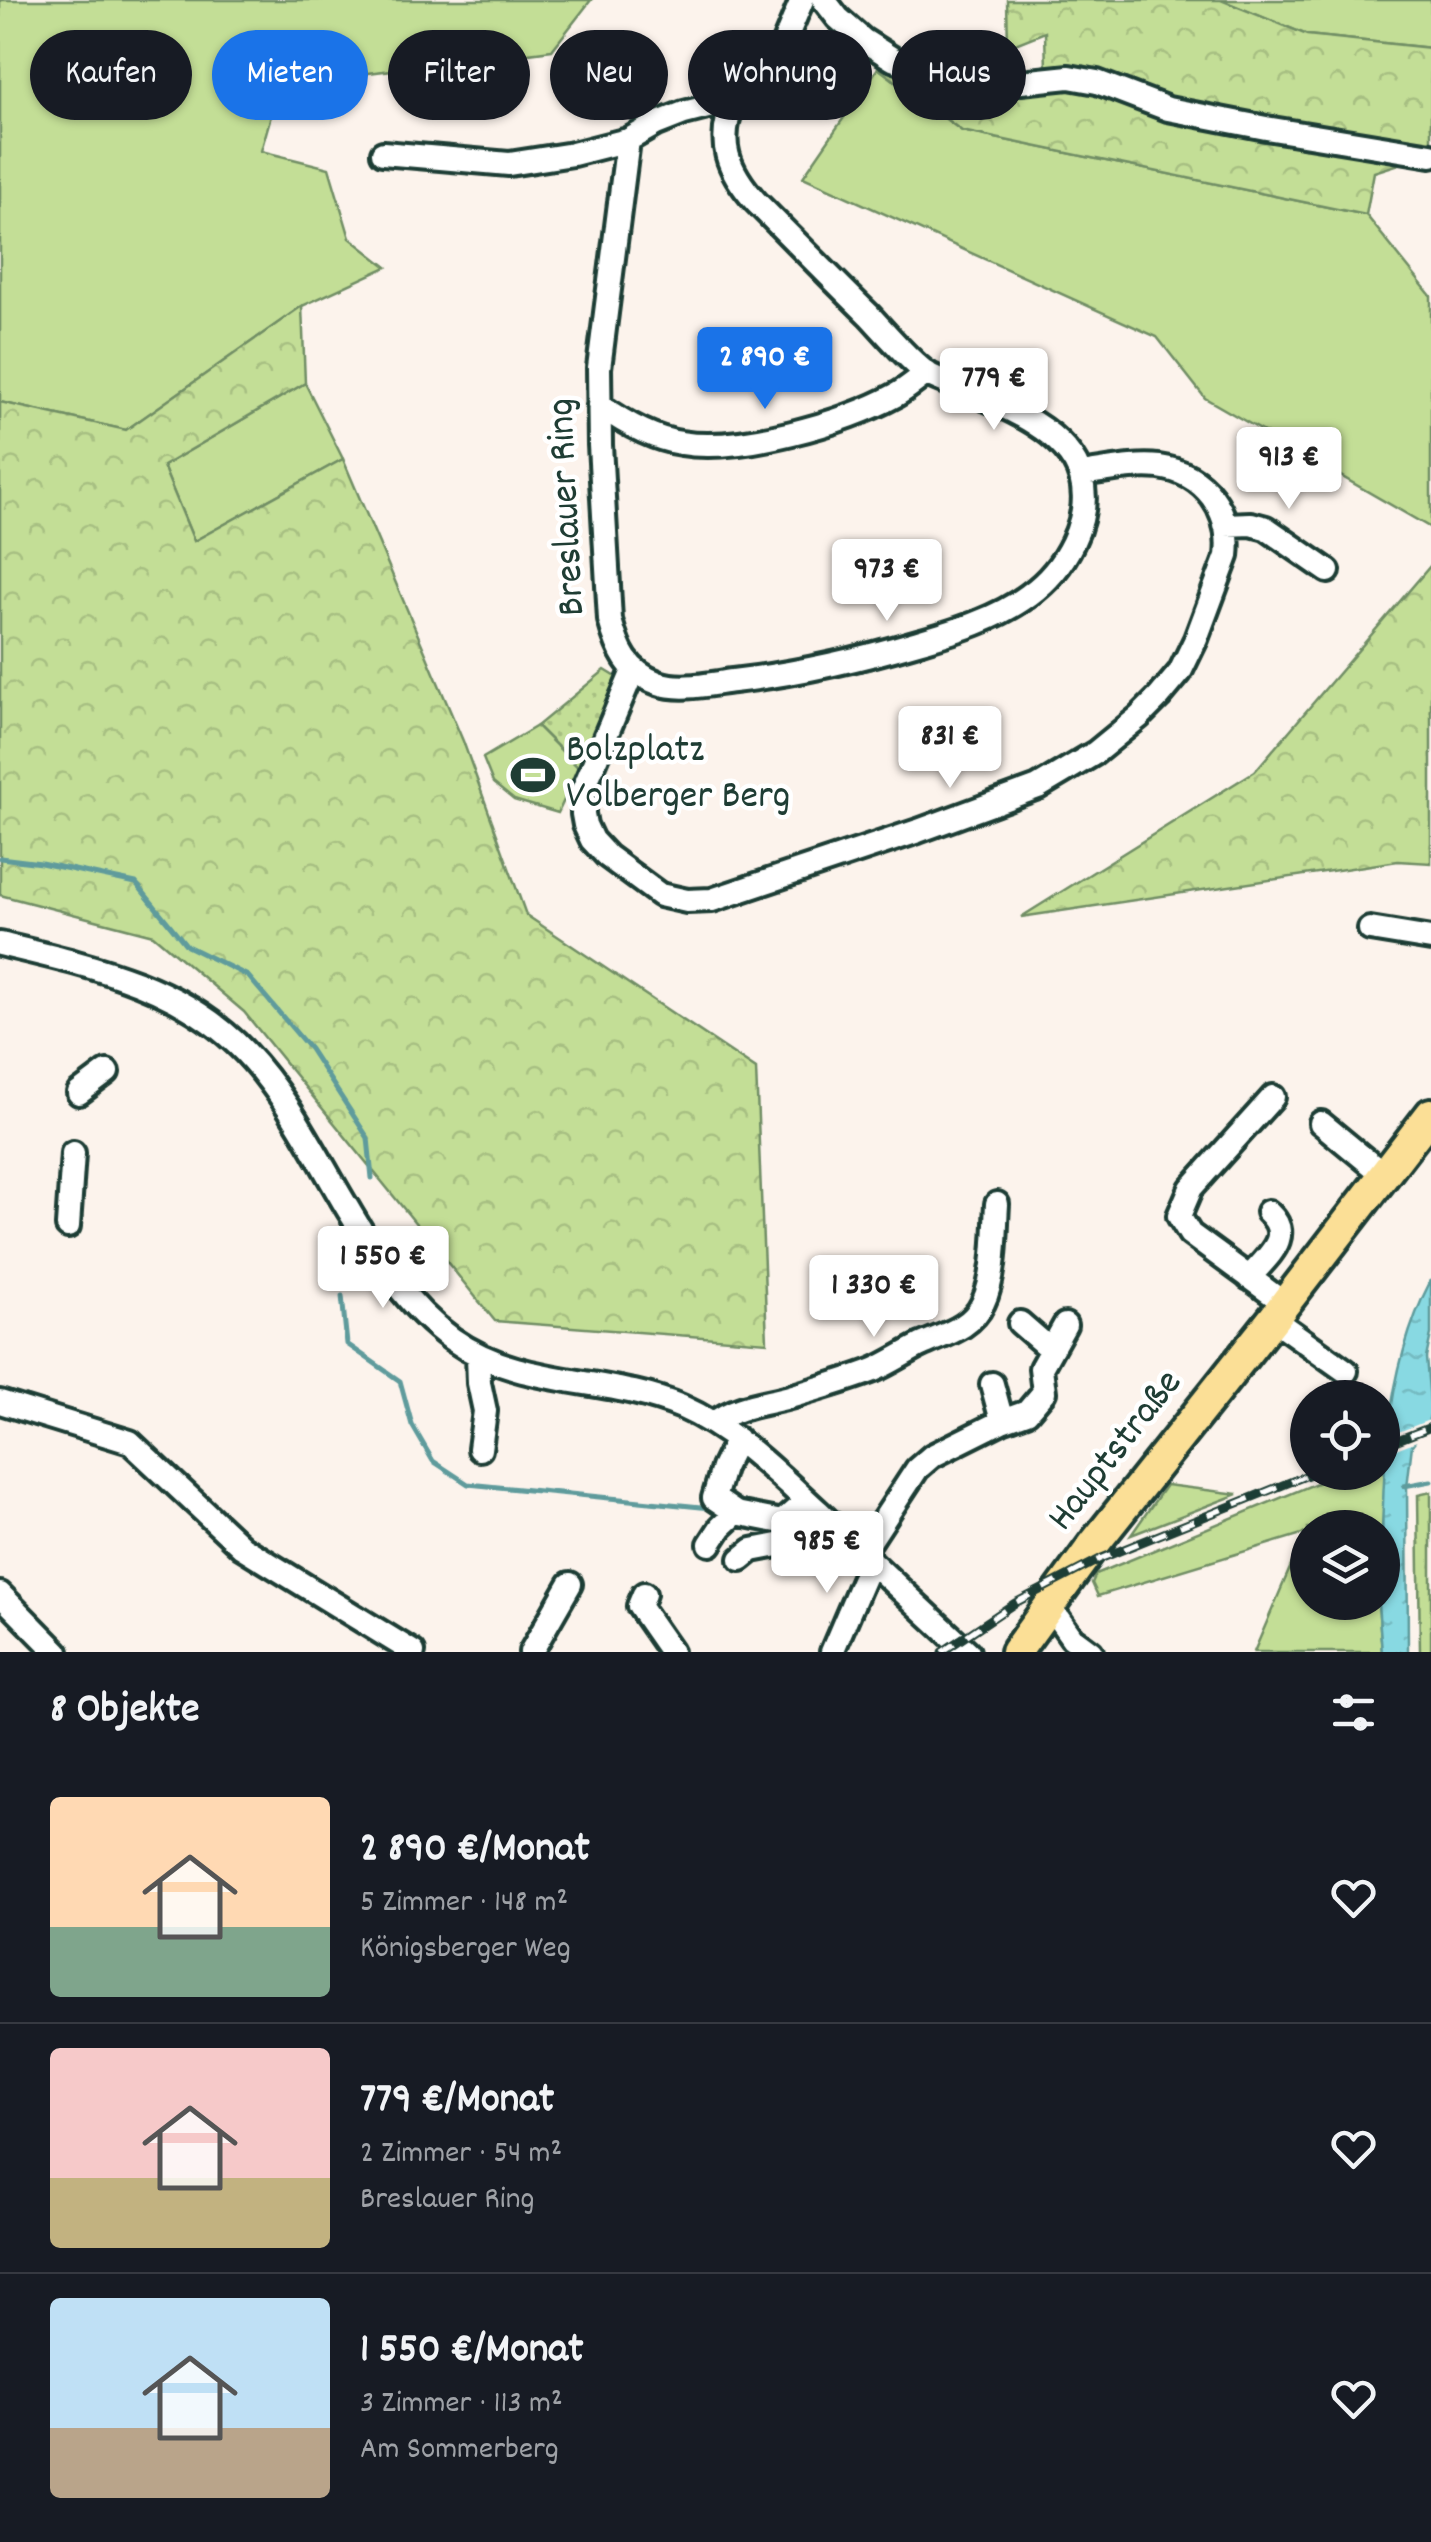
<!DOCTYPE html>
<html lang="de">
<meta charset="utf-8">
<style>
:root{--surface:#171b24;--page:#242831;--text:#f1f3f6;--muted:#9ea1a6;--line:#363941;--accent:#1a73e8}
body{margin:0;font-family:Dekko,sans-serif;background:var(--page);color:var(--text);height:100vh;display:flex;flex-direction:column;font-size:38px;white-space:nowrap}
*{box-sizing:border-box;margin:0}
p{font-size:32px;color:var(--muted)}
.icon{flex:none;width:55px;height:55px;fill:none;stroke:currentColor;stroke-width:2;stroke-linecap:round;stroke-linejoin:round}
.map{position:relative;height:1652px;overflow:hidden}
.sheet{display:flex;flex-direction:column;background:var(--surface);flex:1}
.sheet>*{flex:none}
.hud{position:absolute;left:30px;top:30px;width:1372px;height:90px;display:flex;gap:20px}
.fabs{position:absolute;left:1290px;top:1380px;display:grid;gap:20px}
.fabs a{display:grid;place-items:center;width:110px;height:110px;border-radius:50%;background:var(--surface);box-shadow:0 2px 8px #0004;font-size:50px}
.price{position:absolute;translate:-50% -85px;padding:0 22px;border-radius:10px;background:#fff;color:#222;font-size:32px;line-height:65px;filter:drop-shadow(0 2px 5px #0008)}
.price::after{content:'';position:absolute;left:50%;top:60px;width:30px;height:22px;margin-left:-15px;background:inherit;clip-path:polygon(0 0,100% 0,50% 100%)}
.price.on{background:var(--accent);color:#fff}
ul{padding:0;list-style:none}
li{display:flex;align-items:center;gap:30px;height:250px;padding:0 50px}
li+li{border-top:2px solid var(--line)}
li span{display:grid;place-items:center;flex:none;width:280px;height:200px;border-radius:10px;color:#555}
li>.icon{margin-inline-start:auto}
span .icon{width:120px;height:120px;fill:#fffc;stroke-width:1}
li b{font-size:42px}
h2{display:flex;justify-content:space-between;align-items:center;height:120px;padding:0 50px;font-size:42px}
.chip{padding:0 35px;border-radius:45px;background:var(--surface);box-shadow:0 2px 8px #0004;font-size:35px;line-height:90px}
.chip.on{background:var(--accent);color:#fff}
.map>svg:first-child{display:block}
</style>
<div class="map">
<svg width="1431" height="1652" viewBox="0 0 1431 1652">
<defs>
<pattern id="forest-crowns" width="20" height="18" patternUnits="userSpaceOnUse" patternTransform="scale(2.5)"><rect width="20" height="18" fill="#c3de96"/><path d="M2 6a3 3 0 1 1 6 0M12 15a3 3 0 1 1 6 0" fill="none" stroke="#a7bf82"/></pattern>
<pattern id="park-dots" width="8" height="8" patternUnits="userSpaceOnUse" patternTransform="scale(2.5)"><rect width="8" height="8" fill="#c3de96"/><path d="M2 2h.1M6 6h.1" fill="none" stroke="#a7bf82" stroke-width="1.8" stroke-linecap="round"/></pattern>
<pattern id="water-ripples" width="26" height="14" patternUnits="userSpaceOnUse" patternTransform="scale(2.5)"><rect width="26" height="14" fill="#88d9e2"/><path d="M2 4q2-2 4 0t4 0M15 11q2-2 4 0t4 0" fill="none" stroke="#75bbc2"/></pattern>
</defs>
<rect width="100%" height="100%" fill="#fcf3ec"/>
<filter id="ink" filterUnits="userSpaceOnUse"><feTurbulence type="fractalNoise" baseFrequency=".01" numOctaves="2"/><feDisplacementMap in="SourceGraphic" scale="20" xChannelSelector="R" yChannelSelector="G"/><feConvolveMatrix kernelMatrix="1 2 1 2 8 2 1 2 1" color-interpolation-filters="sRGB"/></filter>
<g filter="url(#ink)">
<!-- grass -->
<path fill="#c3de96" stroke="#718e65" stroke-width="2.5" d="M 0,0 L 591,0 L 552,50 L 280,84 L 261,151 L 329,168 L 350,238 L 387,267 L 302,306 L 126,430 L 0,402 Z
M 1221,0 L 1431,0 L 1431,48 L 1307,35 Z
M 878,68 L 962,131 L 1366,215 L 1431,296 L 1431,528 L 1205,398 L 1157,337 L 803,177 Z
M 305,383 L 343,459 L 194,541 L 163,466 Z
M 537,726 L 579,768 L 558,813 L 514,800 L 493,783 L 483,758 Z
M 1388,1453 L 1382,1527 L 1308,1528 L 1308,1602 L 1378,1603 L 1382,1652 L 1254,1652 L 1305,1533 L 1098,1596 L 1092,1583 L 1096,1574 L 1341,1473 L 1382,1472 L 1383,1455 Z
M 1166,1485 L 1238,1494 L 1131,1535 Z"/>
<!-- forest -->
<path fill="url(#forest-crowns)" stroke="#718e65" stroke-width="2.5" d="M 1007,0 L 1221,0 L 1307,35 L 1431,48 L 1431,148 L 1305,130 L 1046,70 L 1045,32 L 1008,47 Z
M 887,62 L 1055,84 L 1412,160 L 1374,172 L 1366,215 L 962,131 L 878,68 Z
M 302,306 L 305,383 L 163,466 L 194,541 L 343,459 L 463,741 L 526,915 L 756,1069 L 767,1342 L 495,1321 L 244,1012 L 153,935 L 0,895 L 0,402 L 126,430 Z
M 1431,565 L 1431,863 L 1398,861 L 1021,917 L 1255,771 Z
M 1431,1492 L 1431,1652 L 1420,1652 L 1418,1495 Z"/>
<!-- park -->
<path fill="url(#park-dots)" stroke="#718e65" stroke-width="2.5" d="M 605,670 L 618,678 L 579,768 L 537,726 Z"/>
<!-- water -->
<path fill="url(#water-ripples)" stroke="#5e9b9c" stroke-width="2.5" d="M 1431,1280 L 1431,1334 L 1426,1358 L 1431,1412 L 1427,1425 L 1412,1445 L 1407,1487 L 1408,1652 L 1382,1652 L 1378,1603 L 1382,1602 C 1382,1496 1380,1379 1431,1280 Z"/>
<!-- pier -->
<path fill="#fcf3ec" d="M 1429,1420 L 1431,1428 L 1422,1439 L 1383,1454 L 1383,1438 Z"/>
<g fill="none" stroke-linecap="round" stroke-linejoin="round">
<!-- stream -->
<path stroke="#5e9b9c" stroke-width="5" d="M 0,858 L 41,863 L 136,883 L 187,946 L 248,976 L 310,1049 L 368,1138 L 372,1178
M 342,1296 L 347,1344 L 400,1381 L 412,1425 L 433,1461 L 468,1484 L 711,1508
M 1404,1486 L 1431,1481"/>
<!-- minor casing -->
<g stroke="#1f3d34" stroke-width="30">
<path id="minor" d="M 824,0 L 838,18 L 863,40 L 893,59 L 930,72 L 975,83 L 1021,82 L 1069,77 L 1097,82 L 1168,109 L 1266,128 L 1431,155
M 628,140 L 599,368 L 600,445 L 610,620 C 618,650 627,672 658,683 C 681,691 709,684 733,681 C 796,674 857,660 918,642 C 956,631 997,619 1029,595 C 1064,570 1093,520 1081,477 C 1068,429 997,403 956,386 C 947,382 936,379 928,374 C 911,363 884,331 869,315 C 831,278 794,240 756,202 C 728,171 715,141 735,100
M 383,153 L 509,164 L 573,154 L 628,140 L 656,124 L 684,113 L 735,100 L 762,74 L 784,43 L 802,0
M 599,405 C 623,422 652,439 681,443 C 739,453 845,423 896,395 C 907,389 917,380 927,373
M 1225,525 L 1251,524 L 1266,528 L 1328,571
M 633,671 L 583,790 L 583,814 L 585,825 L 592,840 L 607,856 L 660,895 L 687,901 L 712,900 L 918,831 L 1038,787 L 1095,753 L 1139,717 L 1159,697 L 1180,672 L 1196,639 L 1227,556 C 1232,511 1205,473 1159,467 C 1134,464 1106,471 1080,474
M 1370,929 L 1431,939
M 0,944 C 88,965 180,984 245,1052 C 287,1096 314,1152 345,1204 C 375,1254 403,1304 452,1339 C 522,1389 606,1375 682,1407 C 736,1431 776,1473 819,1512 C 868,1559 918,1606 968,1652
M 79,1093 L 107,1072
M 1273,1097 L 1191,1188 L 1179,1216 L 1190,1234 L 1284,1303
M 1321,1123 L 1384,1175
M 68,1226 L 73,1153
M 1249,1278 C 1267,1256 1295,1237 1268,1212
M 1273,1319 L 1346,1371
M 1051,1350 L 1065,1325
M 478,1355 L 479,1383 L 485,1411 L 480,1449
M 992,1384 L 1002,1421
M 0,1402 L 130,1442 L 242,1547 L 413,1652
M 714,1423 C 737,1405 766,1404 793,1396 C 820,1388 848,1380 874,1370 C 890,1363 905,1353 921,1345 C 945,1334 971,1329 983,1303 C 996,1276 995,1234 997,1204
M 737,1439 L 723,1468 L 714,1498 L 736,1513 L 782,1522 L 806,1501
M 710,1544 L 721,1527 L 736,1513
M 862,1553 L 917,1469 L 932,1456 L 1002,1421 L 1027,1412 L 1044,1392 L 1041,1368 L 1051,1350 L 1020,1323
M 741,1559 L 752,1550 L 841,1533
M 0,1594 L 57,1652
M 644,1594 L 639,1606 L 671,1652
M 1047,1610 L 1058,1618 L 1072,1638 L 1091,1652
M 531,1652 L 570,1584
M 832,1652 L 871,1561"/>
</g>
<!-- major casing -->
<g stroke="#1f3d34" stroke-width="38">
<path id="major" d="M 1016,1652 L 1094,1544 L 1273,1319 L 1431,1114"/>
</g>
<!-- minor -->
<use href="#minor" stroke="#fff" stroke-width="22"/>
<!-- major -->
<use href="#major" stroke="#fbdf96" stroke-width="30"/>
<!-- rail casing -->
<g stroke="#1f3d34" stroke-width="9">
<path id="rail" d="M 1382,1446 L 1431,1427
M 942,1652 L 1015,1603 L 1102,1558 L 1315,1472"/>
</g>
<!-- rail -->
<use href="#rail" stroke="#fff" stroke-width="5" stroke-dasharray="15" stroke-linecap="butt"/>
</g>
</g>
<!-- icons -->
<defs>
<g id="stadium-bare" transform="scale(3.45)"><path d="M0-5a6.5 5 0 1 0 0 10a6.5 5 0 1 0 0-10ZM-3.5-1.8h7v3.6h-7Z" fill="#1f3d34" stroke="#fff" stroke-width="2.5" paint-order="stroke"/></g>
</defs>
<g fill-rule="evenodd">
<use href="#stadium-bare" x="533" y="775"/>
</g>
<g text-anchor="middle" dominant-baseline="central" stroke-width="9" stroke-linejoin="round" paint-order="stroke">
<!-- street labels -->
<g font-size="40" fill="#1f3d34" stroke="#fff">
<text transform="translate(569 507) rotate(-93)">Breslauer Ring</text>
<text transform="translate(1117 1452) rotate(-52)">Hauptstraße</text>
</g>
<!-- poi labels -->
<g font-size="40" fill="#1f3d34" stroke="#fff" text-anchor="start">
<text x="566" y="752">Bolzplatz<tspan x="566" dy="46">Volberger Berg</tspan></text>
</g>
</g>
</svg>
<div class="fabs">
<a><svg class="icon" aria-label="locate" viewBox="0 0 24 24"><circle cx="12" cy="12" r="6"/><path d="M12 2v4M12 18v4M2 12h4M18 12h4"/></svg></a>
<a><svg class="icon" aria-label="layers" viewBox="0 0 24 24"><path d="M12 4l9 5-9 5-9-5zM3 14l9 5 9-5"/></svg></a>
</div>
<b class="price on" style="left:765px;top:412px">2 890 €</b>
<b class="price" style="left:994px;top:433px">779 €</b>
<b class="price" style="left:1289px;top:512px">913 €</b>
<b class="price" style="left:887px;top:624px">973 €</b>
<b class="price" style="left:950px;top:791px">831 €</b>
<b class="price" style="left:383px;top:1311px">1 550 €</b>
<b class="price" style="left:874px;top:1340px">1 330 €</b>
<b class="price" style="left:827px;top:1596px">985 €</b>
<div class="hud">
<a class="chip">Kaufen</a>
<a class="chip on">Mieten</a>
<a class="chip">Filter</a>
<a class="chip">Neu</a>
<a class="chip">Wohnung</a>
<a class="chip">Haus</a>
</div>
</div>
<section class="sheet">
<h2>8 Objekte<svg class="icon" aria-label="filters" viewBox="0 0 24 24"><path d="M4 7h16M4 17h16"/><circle cx="9" cy="7" r="2"/><circle cx="15" cy="17" r="2"/></svg></h2>
<ul>
<li><span style="background:linear-gradient(#ffd9b3 65%,#7fa58c 0)"><svg class="icon" aria-label="home" viewBox="0 0 24 24"><path d="M3 11l9-7 9 7M6 9v11h12V9"/></svg></span><div><b>2 890 €/Monat</b><p>5 Zimmer · 148 m²</p><p>Königsberger Weg</p></div><svg class="icon" aria-label="heart" viewBox="0 0 24 24"><path d="M12 20l-8-8c-3-5 5-10 8-4 3-6 11-1 8 4z"/></svg></li>
<li><span style="background:linear-gradient(#f6c9c9 65%,#c2b280 0)"><svg class="icon" aria-label="home" viewBox="0 0 24 24"><path d="M3 11l9-7 9 7M6 9v11h12V9"/></svg></span><div><b>779 €/Monat</b><p>2 Zimmer · 54 m²</p><p>Breslauer Ring</p></div><svg class="icon" aria-label="heart" viewBox="0 0 24 24"><path d="M12 20l-8-8c-3-5 5-10 8-4 3-6 11-1 8 4z"/></svg></li>
<li><span style="background:linear-gradient(#bfe0f5 65%,#b9a48a 0)"><svg class="icon" aria-label="home" viewBox="0 0 24 24"><path d="M3 11l9-7 9 7M6 9v11h12V9"/></svg></span><div><b>1 550 €/Monat</b><p>3 Zimmer · 113 m²</p><p>Am Sommerberg</p></div><svg class="icon" aria-label="heart" viewBox="0 0 24 24"><path d="M12 20l-8-8c-3-5 5-10 8-4 3-6 11-1 8 4z"/></svg></li>
</ul>
</section>
